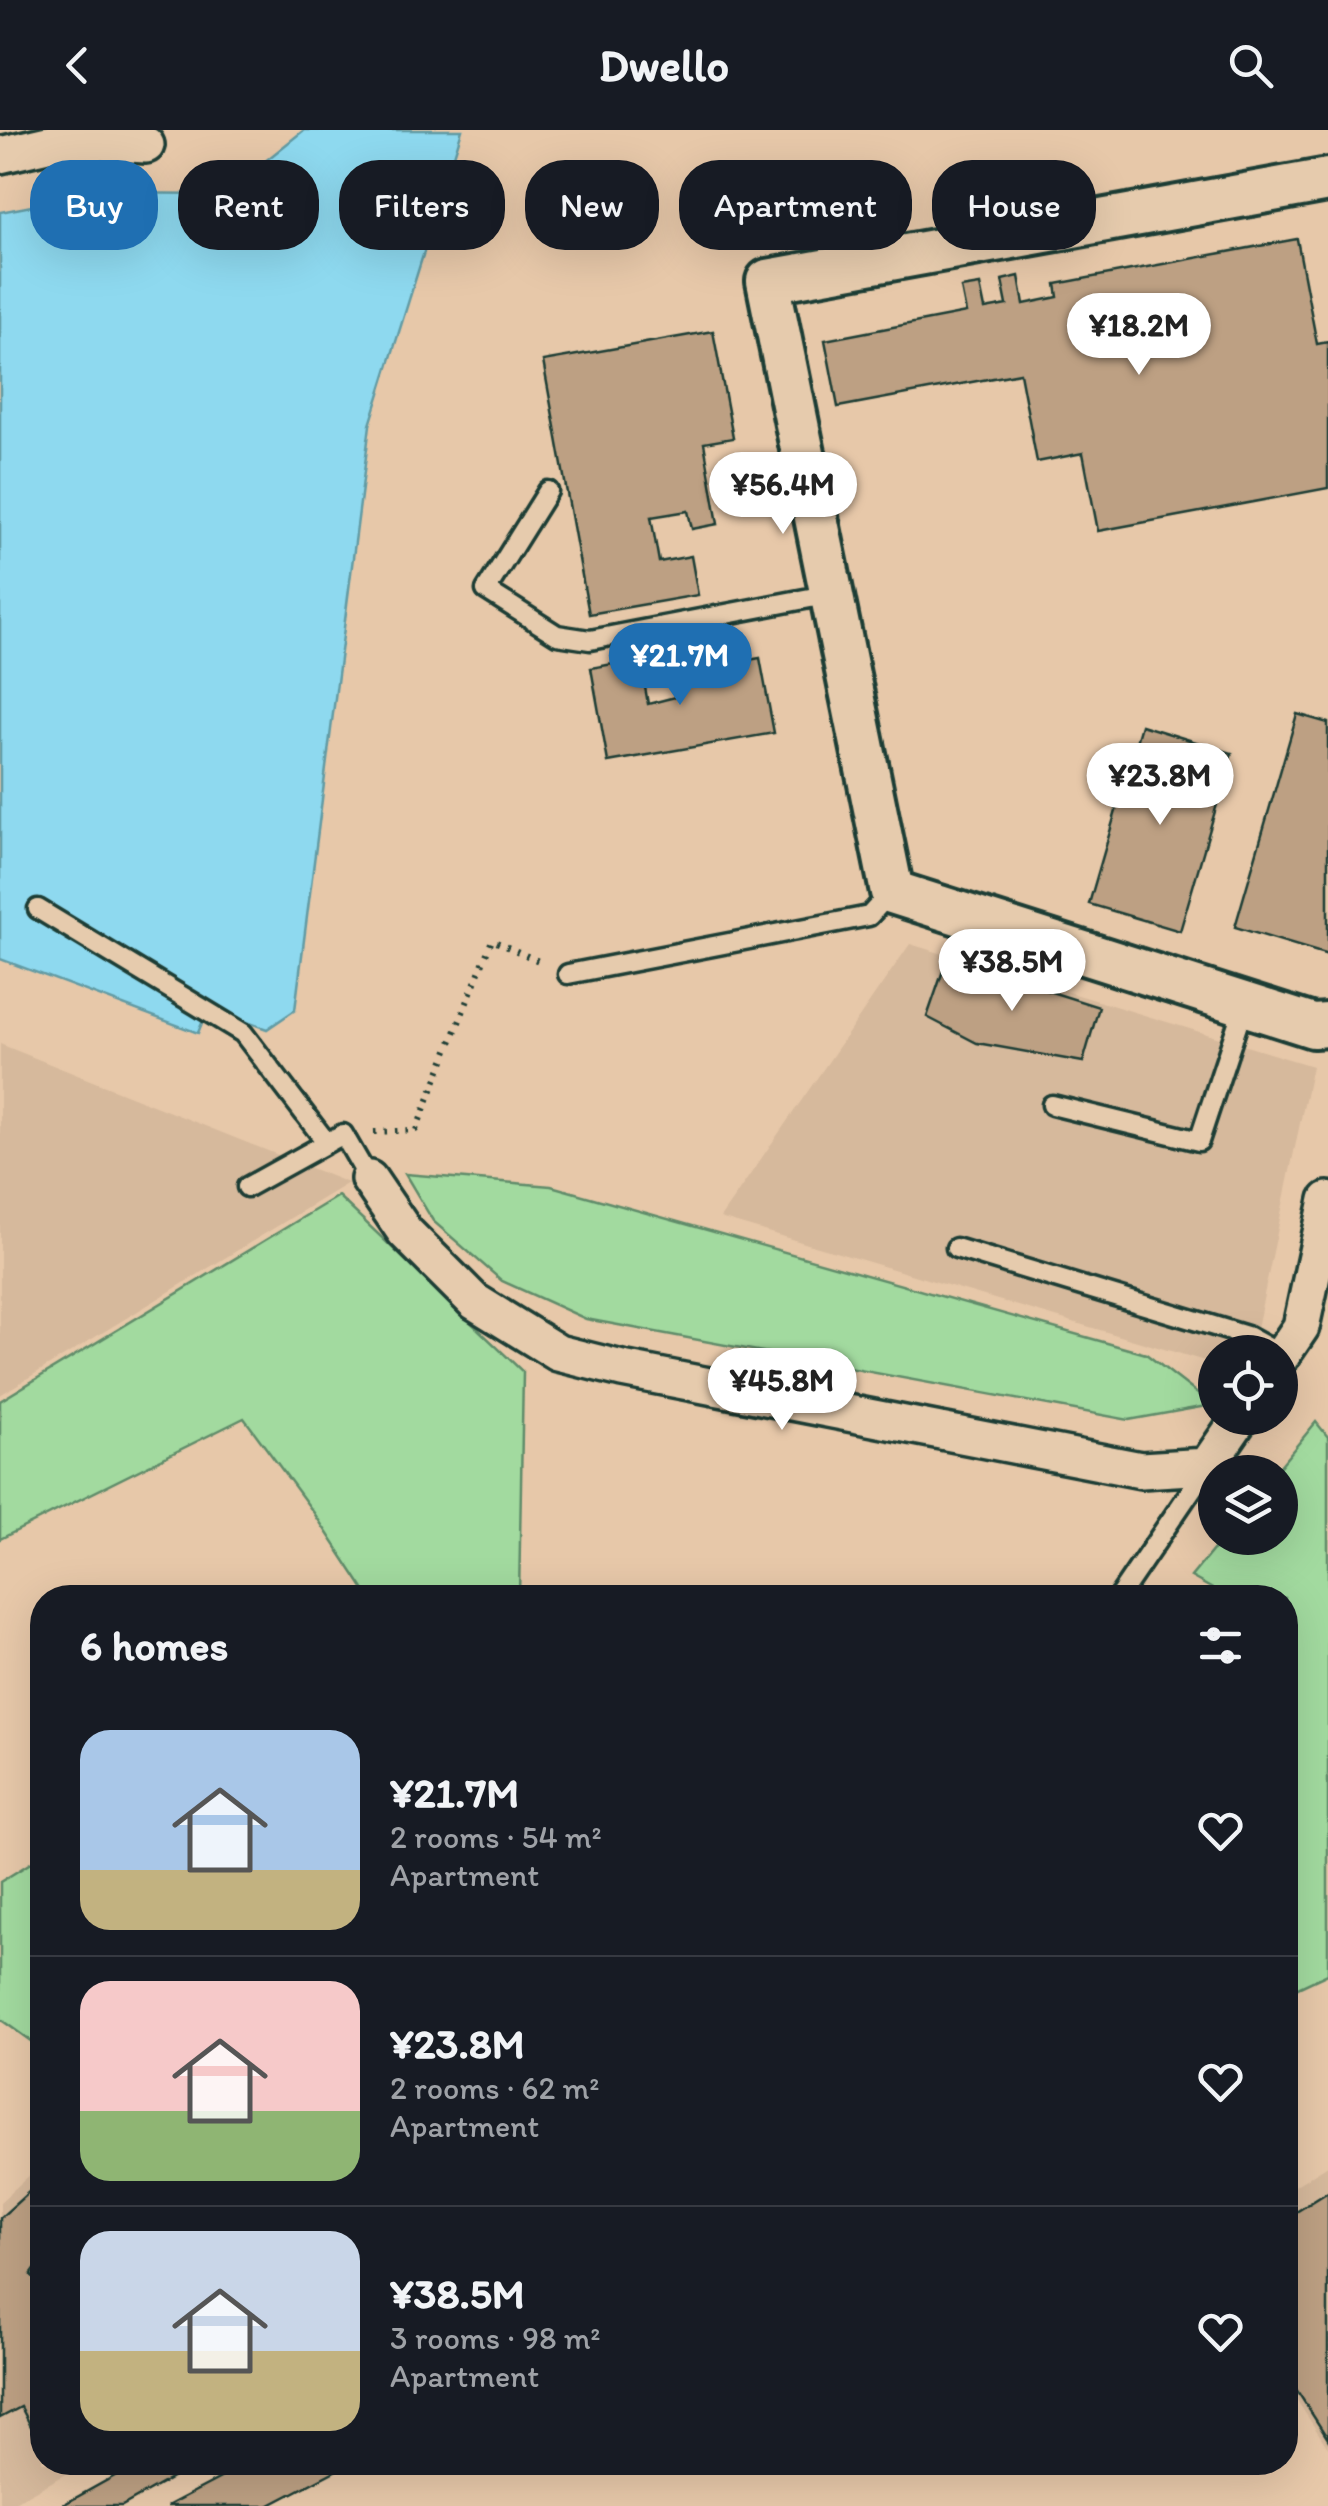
<!DOCTYPE html>
<meta charset="utf-8">
<style>
:root{--surface:#171b24;--page:#242831;--text:#f1f3f6;--muted:#9ea1a6;--line:#363941;--accent:#1f6fb2}
body{margin:0;font-family:Itim,sans-serif;background:var(--page);color:var(--text);height:100vh;display:flex;flex-direction:column;font-size:38px;white-space:nowrap}
*{box-sizing:border-box;margin:0}
p{font-size:32px;color:var(--muted)}
.icon{flex:none;width:55px;height:55px;fill:none;stroke:currentColor;stroke-width:2;stroke-linecap:round;stroke-linejoin:round}
.map{position:relative;flex:1;overflow:hidden}
.panel{position:absolute;left:30px;top:1455px;width:1268px;height:890px;display:flex;flex-direction:column;background:var(--surface);border-radius:40px;box-shadow:0 10px 40px #0002}
.panel>*{flex:none}
.banner{position:absolute;left:30px;top:30px;width:1270px;height:90px;display:flex;gap:20px}
.controls{position:absolute;left:1198px;top:1205px;display:grid;gap:20px}
.controls a{display:grid;place-items:center;width:100px;height:100px;border-radius:50%;background:var(--surface);box-shadow:0 10px 40px #0002;font-size:50px}
.price{position:absolute;translate:-50% -85px;padding:0 22px;border-radius:35px;background:#fff;color:#222;font-size:32px;line-height:65px;filter:drop-shadow(0 2px 5px #0008)}
.price::after{content:'';position:absolute;left:50%;top:60px;width:30px;height:22px;margin-left:-15px;background:inherit;clip-path:polygon(0 0,100% 0,50% 100%)}
.price.current{background:var(--accent);color:#fff}
ul{padding:0;list-style:none}
li{display:flex;align-items:center;gap:30px;height:250px;padding:0 50px}
li+li{border-top:2px solid var(--line)}
li span{display:grid;place-items:center;flex:none;width:280px;height:200px;border-radius:30px;color:#555}
li>.icon{margin-inline-start:auto}
span .icon{width:120px;height:120px;fill:#fffc;stroke-width:1}
li b{font-size:42px}
h2{display:flex;justify-content:space-between;align-items:center;height:120px;padding:0 50px;font-size:42px}
.tag{padding:0 35px;border-radius:40px;background:var(--surface);box-shadow:0 10px 40px #0002;font-size:35px;line-height:90px}
.tag.current{background:var(--accent);color:#fff}
header{display:flex;justify-content:space-between;align-items:center;height:130px;padding:0 50px;background:var(--surface);font-size:45px;font-weight:700}
.map>svg:first-child{display:block}
</style>
<header><svg class="icon" aria-label="back" viewBox="0 0 24 24"><path d="M15 5l-7 7 7 7"/></svg>Dwello<svg class="icon" aria-label="search" viewBox="0 0 24 24"><circle cx="10" cy="10" r="6"/><path d="M15 15l6 6"/></svg></header>
<div class="map">
<svg width="1328" height="2376" viewBox="0 0 1328 2376">
<rect width="100%" height="100%" fill="#e7c8a9"/>
<filter id="ink" filterUnits="userSpaceOnUse"><feTurbulence type="fractalNoise" baseFrequency=".01" numOctaves="2"/><feDisplacementMap in="SourceGraphic" scale="20" xChannelSelector="R" yChannelSelector="G"/><feConvolveMatrix kernelMatrix="1 2 1 2 8 2 1 2 1" color-interpolation-filters="sRGB"/></filter>
<g filter="url(#ink)">
<!-- built -->
<path fill="#d6b99c" d="M 910,814 L 1312,936 L 1252,1222 L 1215,1222 L 1215,1234 L 720,1088 Z
M 0,914 L 348,1053 L 0,1265 Z
M 42,2034 L 42,2332 L 87,2333 L 7,2376 L 0,2376 L 0,2072 Z
M 1328,2035 L 1328,2318 L 1285,2252 L 1285,2062 Z"/>
<!-- green -->
<path fill="#a2da9f" stroke="#608c6a" stroke-width="2.5" d="M 405,1044 L 551,1056 L 1146,1224 L 1212,1275 L 1129,1290 L 586,1189 L 502,1151 L 433,1091 Z
M 338,1066 L 523,1242 L 519,1467 L 369,1467 L 314,1383 L 244,1288 L 0,1409 L 0,1271 Z
M 1316,1292 L 1328,1307 L 1328,1844 L 1285,1864 L 1285,1468 L 1227,1467 L 1191,1447 L 1223,1408 L 1280,1408 L 1280,1342 L 1275,1342 Z
M 42,1726 L 42,1919 L 0,1889 L 0,1752 Z"/>
<!-- water -->
<path fill="#8ed9ef" stroke="#629ba4" stroke-width="2.5" d="M 304,0 L 462,0 L 370,295 L 295,880 L 267,899 L 208,878 L 198,903 L 0,829 L 0,82 L 100,63 L 224,64 Z"/>
<!-- building -->
<path fill="#bda083" stroke="#1f3d34" stroke-width="2.5" d="M 1297,109 L 1317,214 L 1328,212 L 1328,358 L 1098,401 L 1083,323 L 1037,332 L 1020,243 L 838,277 L 825,210 L 966,183 L 961,158 L 980,155 L 985,179 L 1007,175 L 1002,150 L 1019,146 L 1024,174 L 1058,167 L 1056,154 Z
M 713,201 L 733,308 L 704,313 L 718,394 L 692,399 L 688,381 L 651,387 L 659,432 L 691,426 L 698,465 L 589,484 L 543,231 Z
M 760,528 L 774,603 L 608,632 L 591,538 L 640,529 L 648,574 L 675,567 L 671,544 Z
M 1297,584 L 1328,593 L 1328,825 L 1235,797 Z
M 1141,595 L 1232,623 L 1180,801 L 1089,774 Z
M 947,829 L 1099,877 L 1083,932 L 977,913 L 927,887 Z
M 42,2050 L 42,2130 L 31,2145 L 42,2155 L 42,2318 L 21,2277 L 0,2288 L 0,2088 Z
M 1328,2062 L 1328,2309 L 1285,2242 L 1285,2089 Z
M 140,2332 L 200,2332 L 122,2376 L 61,2376 Z
M 251,2332 L 352,2332 L 268,2376 L 167,2376 Z"/>
<g fill="none" stroke-linecap="round" stroke-linejoin="round">
<!-- service casing -->
<g stroke="#1f3d34" stroke-width="25">
<path id="service" d="M 548,361 L 486,460 L 557,505 L 590,510 L 831,464
M 38,779 L 243,903 L 327,1013
M 568,844 L 869,786 L 891,762
M 1052,975 L 1199,1011 L 1244,875
M 247,1057 L 343,1004 L 369,1049
M 956,1118 L 1247,1206 L 1276,1222
M 1118,1468 L 1207,1337"/>
</g>
<!-- minor casing -->
<g stroke="#1f3d34" stroke-width="42">
<path id="minor" d="M 0,25 L 65,10 L 146,15
M 369,1049 L 405,1102 L 474,1171 L 558,1223 L 622,1239 L 1141,1340 L 1207,1336 L 1240,1288
M 1280,1228 L 1301,1197 L 1328,1070"/>
</g>
<!-- tertiary casing -->
<g stroke="#1f3d34" stroke-width="50">
<path id="tertiary" d="M 1328,50 L 768,151 L 892,762 L 1313,896 L 1328,895"/>
</g>
<!-- path -->
<path stroke="#1f3d34" stroke-width="6" stroke-dasharray="2.5 8" stroke-linecap="butt" d="M 374,1002 L 416,1000 L 492,810 L 543,833"/>
<!-- service -->
<use href="#service" stroke="#e6cbad" stroke-width="18"/>
<!-- minor -->
<use href="#minor" stroke="#e6cbad" stroke-width="35"/>
<!-- tertiary -->
<use href="#tertiary" stroke="#e6cbad" stroke-width="42"/>
</g>
</g>
</svg>
<div class="controls">
<a><svg class="icon" aria-label="locate" viewBox="0 0 24 24"><circle cx="12" cy="12" r="6"/><path d="M12 2v4M12 18v4M2 12h4M18 12h4"/></svg></a>
<a><svg class="icon" aria-label="layers" viewBox="0 0 24 24"><path d="M12 4l9 5-9 5-9-5zM3 14l9 5 9-5"/></svg></a>
</div>
<b class="price" style="left:1139px;top:248px">¥18.2M</b>
<b class="price" style="left:783px;top:407px">¥56.4M</b>
<b class="price current" style="left:680px;top:578px">¥21.7M</b>
<b class="price" style="left:1160px;top:698px">¥23.8M</b>
<b class="price" style="left:1012px;top:884px">¥38.5M</b>
<b class="price" style="left:782px;top:1303px">¥45.8M</b>
<div class="banner">
<a class="tag current">Buy</a>
<a class="tag">Rent</a>
<a class="tag">Filters</a>
<a class="tag">New</a>
<a class="tag">Apartment</a>
<a class="tag">House</a>
</div>
<section class="panel">
<h2>6 homes<svg class="icon" aria-label="filters" viewBox="0 0 24 24"><path d="M4 7h16M4 17h16"/><circle cx="9" cy="7" r="2"/><circle cx="15" cy="17" r="2"/></svg></h2>
<ul>
<li><span style="background:linear-gradient(#a9c7e8 70%,#c2b280 0)"><svg class="icon" aria-label="home" viewBox="0 0 24 24"><path d="M3 11l9-7 9 7M6 9v11h12V9"/></svg></span><div><b>¥21.7M</b><p>2 rooms · 54 m²</p><p>Apartment</p></div><svg class="icon" aria-label="heart" viewBox="0 0 24 24"><path d="M12 20l-8-8c-3-5 5-10 8-4 3-6 11-1 8 4z"/></svg></li>
<li><span style="background:linear-gradient(#f6c9c9 65%,#8fb573 0)"><svg class="icon" aria-label="home" viewBox="0 0 24 24"><path d="M3 11l9-7 9 7M6 9v11h12V9"/></svg></span><div><b>¥23.8M</b><p>2 rooms · 62 m²</p><p>Apartment</p></div><svg class="icon" aria-label="heart" viewBox="0 0 24 24"><path d="M12 20l-8-8c-3-5 5-10 8-4 3-6 11-1 8 4z"/></svg></li>
<li><span style="background:linear-gradient(#c9d6e8 60%,#c2b280 0)"><svg class="icon" aria-label="home" viewBox="0 0 24 24"><path d="M3 11l9-7 9 7M6 9v11h12V9"/></svg></span><div><b>¥38.5M</b><p>3 rooms · 98 m²</p><p>Apartment</p></div><svg class="icon" aria-label="heart" viewBox="0 0 24 24"><path d="M12 20l-8-8c-3-5 5-10 8-4 3-6 11-1 8 4z"/></svg></li>
</ul>
</section>
</div>
